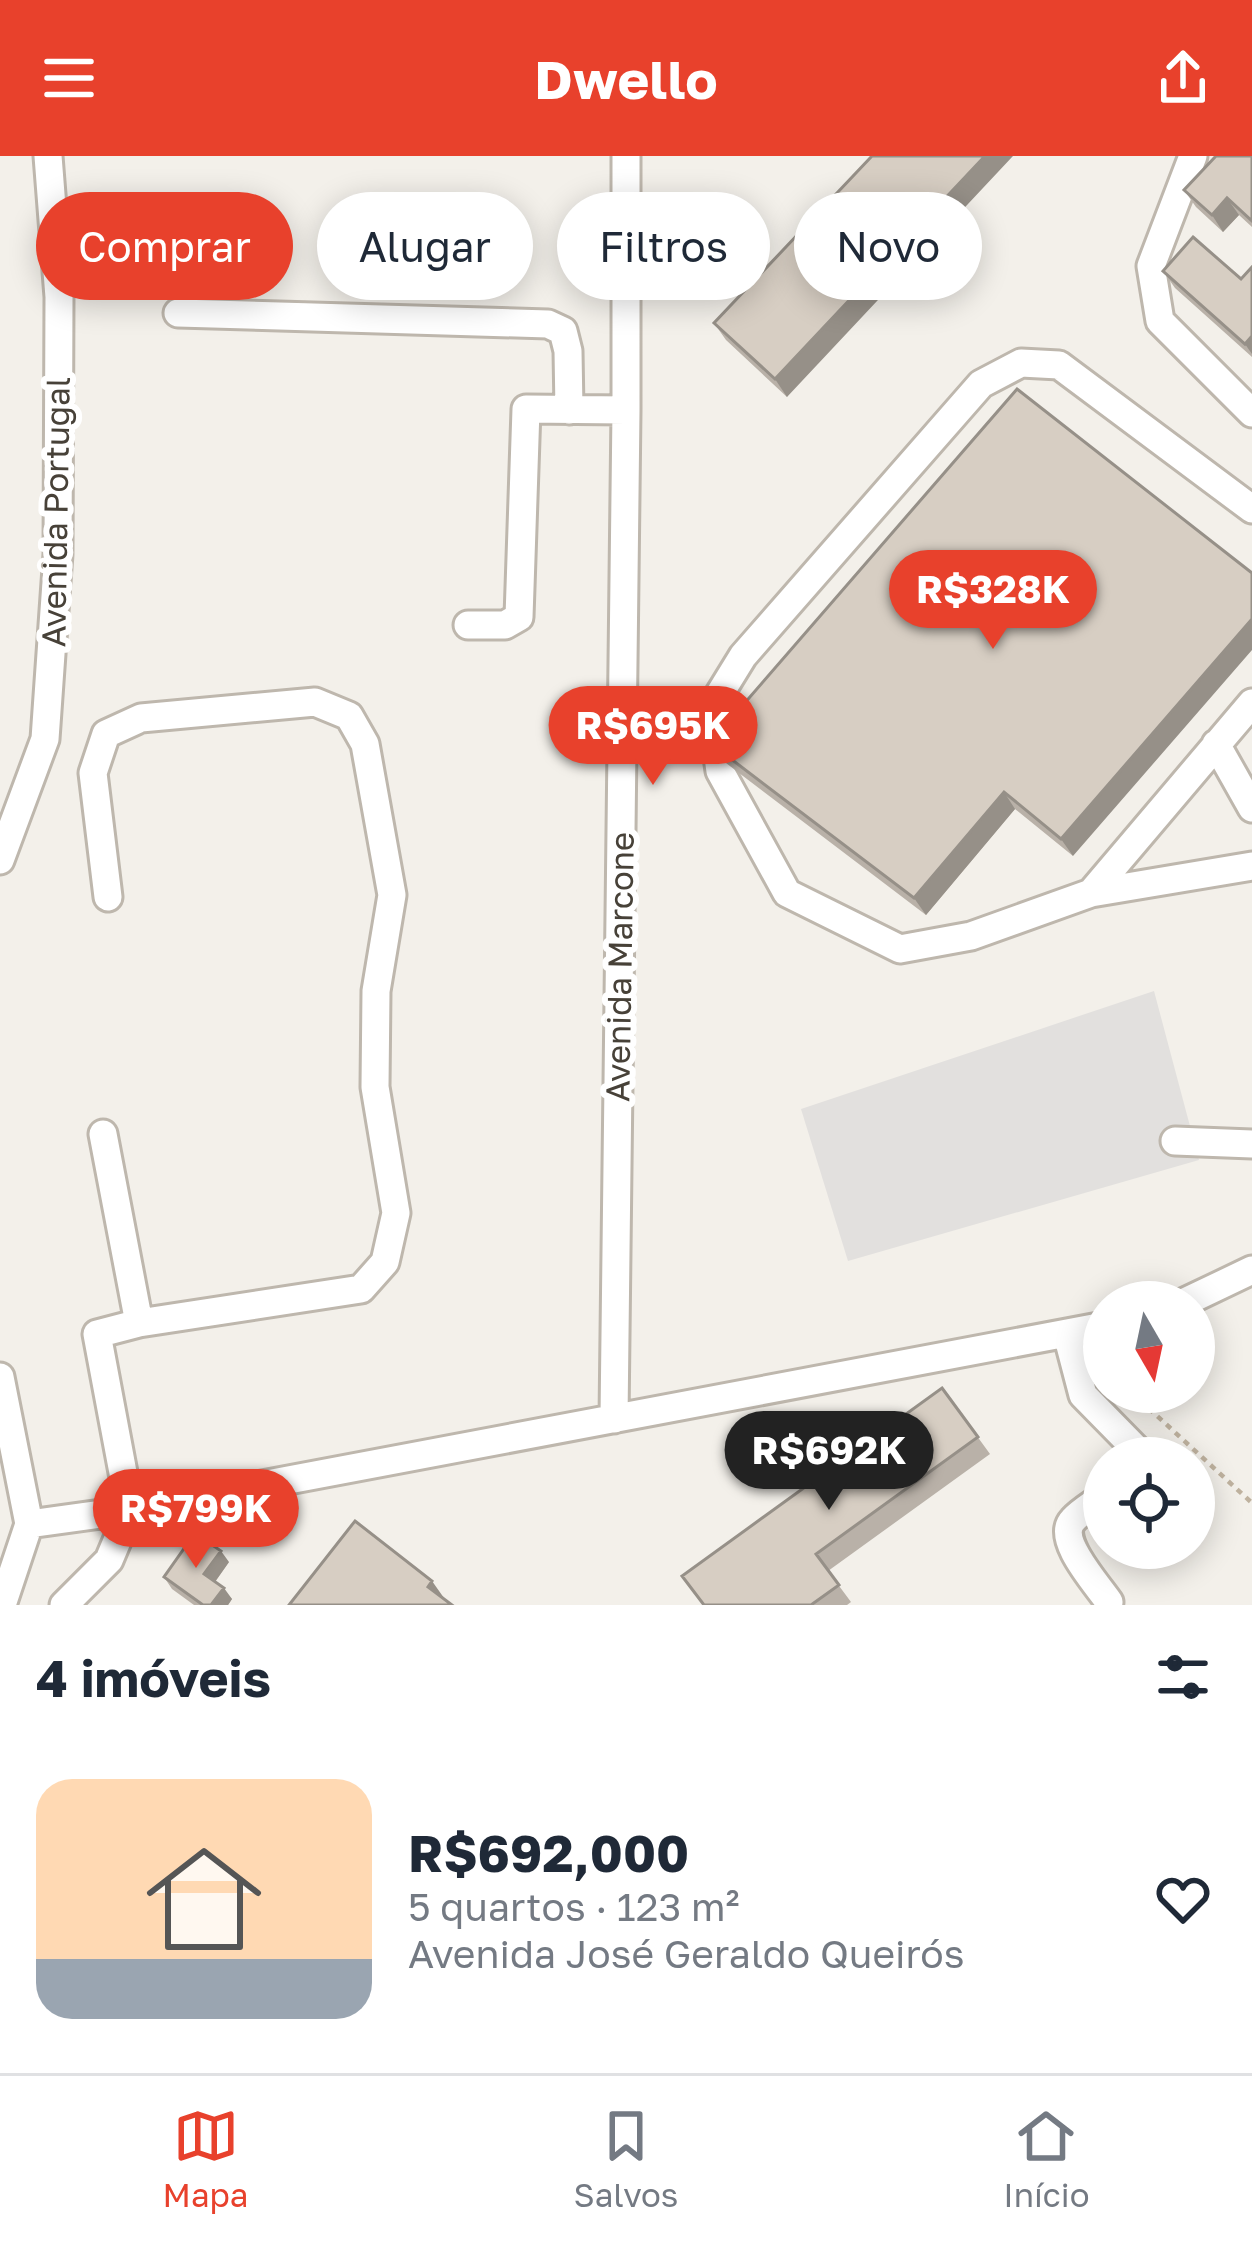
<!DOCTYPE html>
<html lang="pt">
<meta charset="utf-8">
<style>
:root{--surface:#fff;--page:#f6f6f7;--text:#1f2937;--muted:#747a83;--line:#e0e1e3;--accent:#e8412c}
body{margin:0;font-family:"Golos Text",sans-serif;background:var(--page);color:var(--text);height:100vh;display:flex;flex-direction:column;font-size:45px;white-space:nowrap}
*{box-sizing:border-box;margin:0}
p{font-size:39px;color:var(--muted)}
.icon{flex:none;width:66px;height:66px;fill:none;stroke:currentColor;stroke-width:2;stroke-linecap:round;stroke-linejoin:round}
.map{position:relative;height:1449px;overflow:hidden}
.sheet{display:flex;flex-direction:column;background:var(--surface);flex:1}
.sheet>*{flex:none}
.banner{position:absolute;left:36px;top:36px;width:1182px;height:108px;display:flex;gap:24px}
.needle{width:78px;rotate:171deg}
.controls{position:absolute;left:1083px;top:1125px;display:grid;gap:24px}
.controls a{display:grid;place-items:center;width:132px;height:132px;border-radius:50%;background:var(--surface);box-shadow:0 6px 30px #0003;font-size:60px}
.price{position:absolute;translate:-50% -102px;padding:0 27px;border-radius:42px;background:var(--accent);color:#fff;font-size:39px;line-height:78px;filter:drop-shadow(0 3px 6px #0008)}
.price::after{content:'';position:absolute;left:50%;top:72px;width:36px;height:27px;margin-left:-18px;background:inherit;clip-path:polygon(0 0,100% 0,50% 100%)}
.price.current{background:#222;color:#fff}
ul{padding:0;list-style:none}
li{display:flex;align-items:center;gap:36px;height:300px;padding:0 36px}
li span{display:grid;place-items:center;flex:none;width:336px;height:240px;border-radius:36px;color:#555}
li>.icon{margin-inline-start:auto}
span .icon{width:144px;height:144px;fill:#fffc;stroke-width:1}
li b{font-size:51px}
h2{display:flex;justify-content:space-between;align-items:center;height:144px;padding:0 36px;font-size:51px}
.pill{padding:0 42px;border-radius:54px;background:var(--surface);box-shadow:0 6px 30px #0003;font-size:42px;line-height:108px}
.pill.current{background:var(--accent);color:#fff}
header{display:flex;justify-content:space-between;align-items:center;height:156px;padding:0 36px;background:var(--accent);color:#fff;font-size:54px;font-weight:700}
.dock{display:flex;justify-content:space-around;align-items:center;height:168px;border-top:3px solid var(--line);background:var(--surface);font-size:33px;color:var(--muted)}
.dock a{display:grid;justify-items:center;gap:6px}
.dock .current{color:var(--accent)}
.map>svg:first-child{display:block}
</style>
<header><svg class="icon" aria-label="menu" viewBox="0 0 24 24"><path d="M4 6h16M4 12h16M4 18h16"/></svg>Dwello<svg class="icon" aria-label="share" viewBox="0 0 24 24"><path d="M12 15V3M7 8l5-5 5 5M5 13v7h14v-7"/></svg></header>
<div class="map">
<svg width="1252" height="1449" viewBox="0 0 1252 1449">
<rect width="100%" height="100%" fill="#f3f0ea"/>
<!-- parking -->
<path fill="#e2e0de" d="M 1154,835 L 1199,1004 L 848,1105 L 801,953 Z"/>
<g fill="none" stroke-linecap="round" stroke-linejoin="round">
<!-- minor casing -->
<g stroke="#beb7ad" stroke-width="33">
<path id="minor" d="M 1193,0 L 1151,110 L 1160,165 L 1252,257
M 178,157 L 548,168 L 563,175 L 568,195 L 569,254
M 1252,353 L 1059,209 L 1021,207 L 981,228 L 743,500 L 711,552 L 720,615 L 787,737 L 900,793 L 971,780 L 1091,737 L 1252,710
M 468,469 L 505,469 L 519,461 L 526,253 L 626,254
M 1216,588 L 1252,652
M 0,704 L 45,583 L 58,398 L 59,141 L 48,0
M 1091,737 L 1252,547
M 103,978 L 139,1167
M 1175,985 L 1252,988
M 1185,1146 L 1252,1114
M 1067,1178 L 1083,1239 L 1136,1293 L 1138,1302
M 0,1221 L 29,1368
M 614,1263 L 626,254 L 626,0
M 1104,1340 C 1094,1348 1081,1355 1073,1364 C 1055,1383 1097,1428 1109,1446
M 29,1368 L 130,1354 L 1104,1170
M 2,1449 L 29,1368
M 64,1449 L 109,1404 L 130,1354 L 97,1178 L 139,1167 L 361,1133 L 385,1106 L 396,1057 L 375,931 L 376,835 L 392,739 L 365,588 L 349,560 L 315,546 L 141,562 L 106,578 L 93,617 L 108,741"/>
</g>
<!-- path -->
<path stroke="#bfb29f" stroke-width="4.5" stroke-dasharray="6 6" stroke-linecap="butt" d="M 1131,1236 L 1252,1347"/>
<!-- minor -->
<use href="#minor" stroke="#fff" stroke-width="27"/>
</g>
<!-- wall -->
<path fill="#b9b1a8" d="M 873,0 L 787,241 L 726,184 L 714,167 Z
M 1252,0 L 1252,71 L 1239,59 L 1223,76 L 1196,51 L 1184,34 Z
M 1252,111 L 1252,201 L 1175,132 L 1163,115 L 1241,123 Z
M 1017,233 L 1073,700 L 1015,653 L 926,759 L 722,604 L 710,587 Z
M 942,1232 L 990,1298 L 828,1415 L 851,1446 L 847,1449 L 703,1449 Z
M 229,1406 L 215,1426 L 232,1443 L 228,1449 L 194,1449 L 172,1433 L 164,1421 Z"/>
<!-- shaded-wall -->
<path fill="#969088" d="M 985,0 L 1013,0 L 787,241 L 775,223 Z
M 1227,42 L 1239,59 L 1223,76 L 1212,59 Z
M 1252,180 L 1252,198 L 1245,188 Z
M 1252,463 L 1252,494 L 1073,700 L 1061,683 Z
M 1004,636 L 1015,653 L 926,759 L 914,742 Z
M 221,1395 L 229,1406 L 212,1430 L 204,1418 Z
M 432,1425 L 444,1442 L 440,1448 L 428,1431 Z
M 224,1432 L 232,1443 L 228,1449 L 211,1449 Z"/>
<!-- building -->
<path fill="#d7cec3" stroke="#969088" stroke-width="3" d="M 872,0 L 985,0 L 775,223 L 714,167 Z
M 1216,0 L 1252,0 L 1252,65 L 1227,42 L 1212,59 L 1184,34 Z
M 1193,81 L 1241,123 L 1252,111 L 1252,180 L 1245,188 L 1163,115 Z
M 1017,233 L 1252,417 L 1252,463 L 1061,683 L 1004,636 L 914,742 L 710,587 Z
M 942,1232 L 978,1281 L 816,1398 L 839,1429 L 811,1449 L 704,1449 L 682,1420 Z
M 355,1365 L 432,1425 L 428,1431 L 452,1449 L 289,1449 Z
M 195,1377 L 221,1395 L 204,1418 L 224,1432 L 211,1449 L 203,1449 L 164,1421 Z"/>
<g text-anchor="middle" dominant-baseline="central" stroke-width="12" stroke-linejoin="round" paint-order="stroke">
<!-- street labels -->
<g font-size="33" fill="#474138" stroke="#fff">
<text transform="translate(55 356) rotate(-89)">Avenida Portugal</text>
<text transform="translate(619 811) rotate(-89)">Avenida Marcone</text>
</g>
</g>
</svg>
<div class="controls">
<a><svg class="needle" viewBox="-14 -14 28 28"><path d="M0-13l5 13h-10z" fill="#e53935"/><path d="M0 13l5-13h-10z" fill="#747a83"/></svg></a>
<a><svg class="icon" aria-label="locate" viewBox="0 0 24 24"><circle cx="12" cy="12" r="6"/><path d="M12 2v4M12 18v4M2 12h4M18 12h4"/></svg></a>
</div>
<b class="price" style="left:993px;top:496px">R$328K</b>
<b class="price" style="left:653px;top:632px">R$695K</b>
<b class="price current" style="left:829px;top:1357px">R$692K</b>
<b class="price" style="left:196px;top:1415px">R$799K</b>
<div class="banner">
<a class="pill current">Comprar</a>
<a class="pill">Alugar</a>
<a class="pill">Filtros</a>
<a class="pill">Novo</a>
</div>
</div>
<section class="sheet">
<h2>4 imóveis<svg class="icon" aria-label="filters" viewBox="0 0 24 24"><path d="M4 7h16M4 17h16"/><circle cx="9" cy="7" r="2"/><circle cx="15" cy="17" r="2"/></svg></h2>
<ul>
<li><span style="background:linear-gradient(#ffd9b3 75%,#9aa5b1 0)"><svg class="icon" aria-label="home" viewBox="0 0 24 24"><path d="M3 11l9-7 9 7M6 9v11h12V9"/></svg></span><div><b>R$692,000</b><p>5 quartos · 123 m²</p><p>Avenida José Geraldo Queirós</p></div><svg class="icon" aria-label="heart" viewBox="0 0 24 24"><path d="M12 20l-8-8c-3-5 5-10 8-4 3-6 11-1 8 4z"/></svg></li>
</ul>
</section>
<nav class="dock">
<a class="current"><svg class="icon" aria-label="map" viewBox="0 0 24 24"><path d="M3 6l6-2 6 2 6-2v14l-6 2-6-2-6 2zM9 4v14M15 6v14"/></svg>Mapa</a>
<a><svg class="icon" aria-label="saved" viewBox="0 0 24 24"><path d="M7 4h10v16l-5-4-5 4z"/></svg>Salvos</a>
<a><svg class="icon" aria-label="home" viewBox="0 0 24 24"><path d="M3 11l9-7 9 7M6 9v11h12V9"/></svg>Início</a>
</nav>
